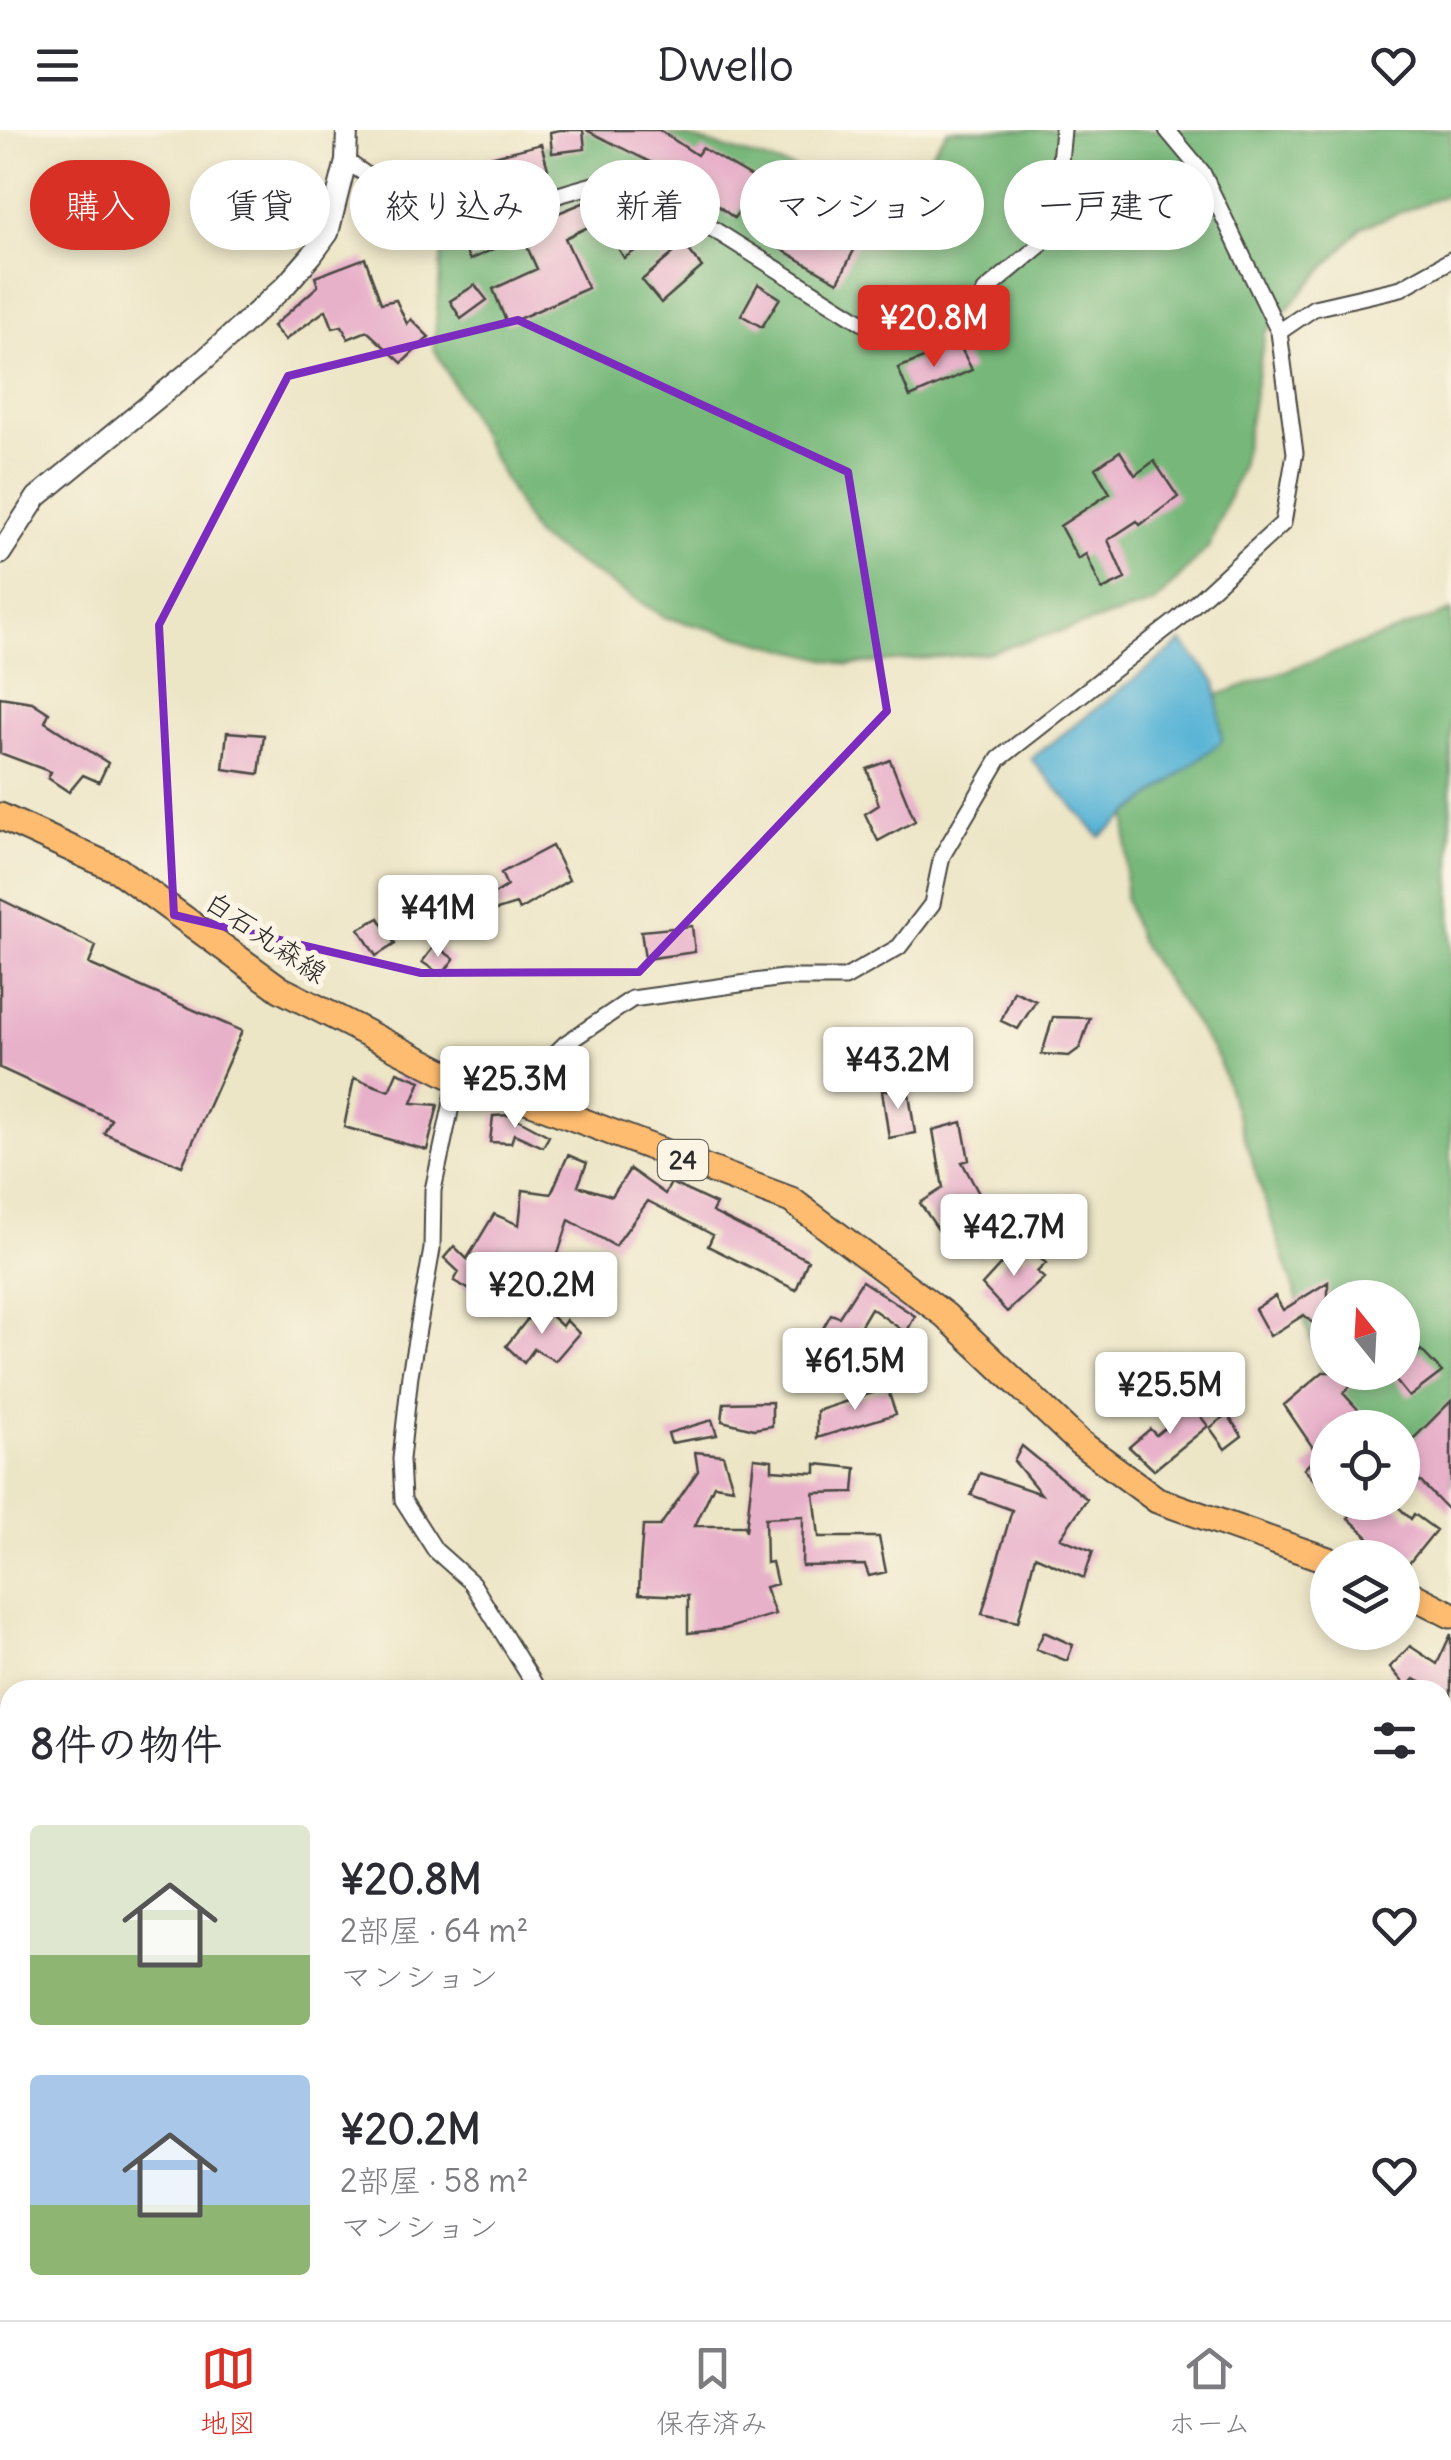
<!DOCTYPE html>
<html lang="ja">
<meta charset="utf-8">
<style>
:root{--surface:#fff;--page:#f2f2f3;--text:#2b2b33;--muted:#7c7c81;--line:#e1e1e2;--accent:#d93025}
body{margin:0;font-family:Delius,"Klee One",sans-serif;background:var(--page);color:var(--text);height:100vh;display:flex;flex-direction:column;font-size:38px;white-space:nowrap}
*{box-sizing:border-box;margin:0}
p{font-size:32px;color:var(--muted)}
.icon{flex:none;width:55px;height:55px;fill:none;stroke:currentColor;stroke-width:2;stroke-linecap:round;stroke-linejoin:round}
.map{position:relative;flex:1;overflow:hidden}
.panel{position:absolute;left:0px;top:1550px;width:1452px;height:640px;display:flex;flex-direction:column;background:var(--surface);border-radius:30px 30px 0 0;box-shadow:0 5px 15px #0003}
.panel>*{flex:none}
.hud{position:absolute;left:30px;top:30px;width:1392px;height:90px;display:flex;gap:20px}
.needle{width:65px;rotate:342deg}
.controls{position:absolute;left:1310px;top:1150px;display:grid;gap:20px}
.controls a{display:grid;place-items:center;width:110px;height:110px;border-radius:50%;background:var(--surface);box-shadow:0 5px 15px #0003;font-size:50px}
.price{position:absolute;translate:-50% -85px;padding:0 22px;border-radius:10px;background:#fff;color:#222;font-size:32px;line-height:65px;filter:drop-shadow(0 2px 5px #0008)}
.price::after{content:'';position:absolute;left:50%;top:60px;width:30px;height:22px;margin-left:-15px;background:inherit;clip-path:polygon(0 0,100% 0,50% 100%)}
.price.selected{background:var(--accent);color:#fff}
ul{padding:0;list-style:none}
li{display:flex;align-items:center;gap:30px;height:250px;padding:0 30px}
li span{display:grid;place-items:center;flex:none;width:280px;height:200px;border-radius:10px;color:#555}
li>.icon{margin-inline-start:auto}
span .icon{width:120px;height:120px;fill:#fffc;stroke-width:1}
li b{font-size:42px}
h2{display:flex;justify-content:space-between;align-items:center;height:120px;padding:0 30px;font-size:42px}
.tag{padding:0 35px;border-radius:45px;background:var(--surface);box-shadow:0 5px 15px #0003;font-size:35px;line-height:90px}
.tag.selected{background:var(--accent);color:#fff}
header{display:flex;justify-content:space-between;align-items:center;height:130px;padding:0 30px;background:var(--surface);font-size:45px;font-weight:600}
.tabs{display:flex;justify-content:space-around;align-items:center;height:140px;border-top:2px solid var(--line);background:var(--surface);font-size:28px;color:var(--muted)}
.tabs a{display:grid;justify-items:center;gap:5px}
.tabs .selected{color:var(--accent)}
.map>svg:first-child{display:block}
</style>
<header><svg class="icon" aria-label="menu" viewBox="0 0 24 24"><path d="M4 6h16M4 12h16M4 18h16"/></svg>Dwello<svg class="icon" aria-label="heart" viewBox="0 0 24 24"><path d="M12 20l-8-8c-3-5 5-10 8-4 3-6 11-1 8 4z"/></svg></header>
<div class="map">
<svg width="1451" height="2190" viewBox="0 0 1451 2190">
<rect width="100%" height="100%" fill="#fcf5e5"/>
<filter id="ink" filterUnits="userSpaceOnUse"><feTurbulence type="fractalNoise" baseFrequency=".01" numOctaves="2"/><feDisplacementMap in="SourceGraphic" scale="20" xChannelSelector="R" yChannelSelector="G"/><feConvolveMatrix kernelMatrix="1 2 1 2 8 2 1 2 1" color-interpolation-filters="sRGB"/></filter>
<filter id="wash" filterUnits="userSpaceOnUse"><feTurbulence type="fractalNoise" baseFrequency=".0048" numOctaves="4" result="noise"/><feDisplacementMap in="SourceGraphic" scale="40" xChannelSelector="R" yChannelSelector="G"/><feGaussianBlur stdDeviation="2.25" result="paint"/><feColorMatrix in="noise" values="0 0 0 0 0 0 0 0 0 0 0 0 0 0 0 0 0 1.4 0 .05"/><feComposite in="paint" operator="in"/></filter>
<g filter="url(#wash)">
<rect width="100%" height="100%" fill="#ece5c6"/>
<!-- forest -->
<path fill="#77b87a" stroke="#517252" stroke-width="2.5" fill-rule="evenodd" d="M 588,0 L 637,0 L 686,7 L 825,47 L 861,53 L 920,39 L 948,0 L 1451,0 L 1451,63 L 1362,97 L 1265,203 L 1241,337 L 1209,416 L 1154,474 L 987,523 L 848,535 L 664,487 L 535,406 L 434,218 L 444,94 L 511,29 Z
M 1451,481 L 1451,1354 L 1403,1331 L 1402,1298 L 1364,1297 L 1325,1253 L 1218,928 L 1139,811 L 1125,769 L 1129,608 L 1157,587 ZM 1328,1168 L 1402,1168 L 1402,1242 L 1328,1242 Z
M 10,1610 L 10,2180 L 143,2180 L 143,2190 L 0,2190 L 0,1613 Z
M 1443,2003 L 1451,2013 L 1451,2190 L 770,2190 L 772,2180 L 1442,2180 Z"/>
<!-- water -->
<path fill="#58b4d6" stroke="#427080" stroke-width="2.5" d="M 1182,512 L 1216,552 L 1222,611 L 1100,707 L 1031,629 Z"/>
<g id="blocks">
<!-- building -->
<path fill="#e8b1ca" d="M 560,0 L 583,0 L 585,19 L 552,23 L 550,2 Z
M 586,0 L 659,0 L 697,25 L 702,18 L 760,52 L 734,88 L 704,65 L 697,75 L 675,61 L 682,48 Z
M 541,14 L 548,39 L 443,69 L 436,41 Z
M 831,43 L 851,55 L 832,77 L 848,89 L 838,102 L 858,112 L 838,152 L 779,118 Z
M 605,64 L 613,85 L 565,108 L 588,158 L 507,194 L 493,159 L 537,139 L 519,99 Z
M 642,90 L 653,109 L 624,128 L 612,108 Z
M 494,93 L 504,114 L 470,130 L 459,109 Z
M 684,114 L 702,137 L 661,173 L 642,150 Z
M 365,128 L 381,173 L 396,170 L 407,194 L 411,189 L 429,207 L 402,233 L 367,201 L 348,209 L 342,196 L 333,198 L 326,180 L 285,210 L 273,196 L 318,156 L 315,147 Z
M 758,154 L 780,168 L 762,197 L 741,185 Z
M 475,155 L 487,170 L 461,189 L 450,171 Z
M 959,214 L 972,240 L 910,267 L 898,238 Z
M 1120,321 L 1135,345 L 1154,331 L 1178,367 L 1140,395 L 1137,391 L 1108,410 L 1125,449 L 1102,460 L 1086,424 L 1078,429 L 1060,396 L 1110,363 L 1095,338 Z
M 0,567 L 32,572 L 49,583 L 45,592 L 108,633 L 99,652 L 83,645 L 69,662 L 48,648 L 51,642 L 0,623 Z
M 227,602 L 264,605 L 259,644 L 223,639 Z
M 890,630 L 915,691 L 878,711 L 865,684 L 879,675 L 867,639 Z
M 552,716 L 569,750 L 519,780 L 516,774 L 494,781 L 488,768 L 507,756 L 501,743 Z
M 0,769 L 96,816 L 89,834 L 242,901 L 182,1036 L 104,1003 L 111,989 L 0,938 Z
M 379,788 L 395,814 L 376,826 L 359,799 Z
M 692,796 L 695,822 L 645,829 L 641,801 Z
M 435,815 L 454,829 L 442,845 L 422,832 Z
M 1014,861 L 1036,871 L 1018,899 L 1001,891 Z
M 1053,887 L 1090,888 L 1080,918 L 1069,926 L 1042,924 Z
M 397,942 L 421,951 L 412,973 L 438,975 L 427,1020 L 344,997 L 354,948 L 389,961 Z
M 908,957 L 915,1003 L 889,1008 L 882,961 Z
M 510,985 L 549,1006 L 543,1017 L 514,1004 L 511,1013 L 490,1012 L 493,986 Z
M 962,992 L 969,1030 L 962,1032 L 983,1071 L 939,1101 L 920,1073 L 943,1058 L 933,1000 Z
M 568,1025 L 587,1033 L 578,1056 L 612,1066 L 630,1039 L 665,1064 L 671,1053 L 716,1074 L 712,1082 L 808,1130 L 796,1160 L 708,1116 L 713,1105 L 648,1071 L 615,1116 L 569,1090 L 553,1139 L 512,1126 L 483,1167 L 454,1151 L 459,1142 L 444,1128 L 454,1116 L 467,1129 L 494,1084 L 519,1095 L 523,1060 L 551,1064 Z
M 1013,1121 L 1023,1129 L 1031,1121 L 1046,1133 L 1037,1142 L 1044,1148 L 1007,1182 L 982,1155 Z
M 862,1151 L 915,1186 L 906,1203 L 871,1178 L 835,1239 L 808,1225 L 831,1184 L 839,1187 Z
M 1328,1152 L 1328,1208 L 1304,1185 L 1270,1206 L 1255,1179 L 1275,1166 L 1283,1180 Z
M 539,1175 L 562,1196 L 566,1190 L 579,1203 L 555,1231 L 534,1219 L 524,1233 L 506,1216 Z
M 1421,1220 L 1442,1242 L 1409,1267 L 1392,1246 L 1402,1242 L 1402,1236 Z
M 1323,1242 L 1366,1242 L 1343,1263 L 1375,1298 L 1328,1298 L 1328,1365 L 1304,1339 L 1318,1325 L 1284,1275 Z
M 887,1258 L 896,1284 L 817,1308 L 817,1281 Z
M 1451,1271 L 1451,1383 L 1412,1343 L 1402,1350 L 1402,1320 Z
M 772,1272 L 772,1296 L 754,1299 L 722,1291 L 724,1273 Z
M 1190,1273 L 1208,1296 L 1154,1340 L 1129,1317 L 1150,1299 L 1156,1305 L 1177,1288 L 1174,1282 Z
M 1227,1284 L 1242,1306 L 1225,1319 L 1210,1298 Z
M 712,1290 L 717,1305 L 671,1313 L 668,1303 Z
M 1022,1316 L 1087,1369 L 1060,1408 L 1093,1421 L 1084,1448 L 1035,1426 L 1018,1492 L 982,1484 L 1012,1380 L 971,1365 L 980,1343 L 1041,1364 L 1014,1331 Z
M 695,1322 L 723,1325 L 733,1358 L 714,1355 L 695,1396 L 744,1396 L 746,1401 L 754,1328 L 772,1330 L 772,1340 L 816,1343 L 816,1334 L 856,1338 L 854,1362 L 814,1363 L 819,1407 L 879,1407 L 886,1442 L 869,1446 L 865,1435 L 802,1436 L 803,1386 L 765,1388 L 766,1433 L 772,1432 L 777,1454 L 765,1457 L 775,1484 L 725,1499 L 688,1503 L 688,1466 L 639,1464 L 640,1435 L 643,1396 L 660,1396 L 698,1341 Z
M 1363,1372 L 1378,1379 L 1393,1372 L 1411,1389 L 1414,1384 L 1436,1400 L 1406,1437 L 1402,1428 L 1387,1424 L 1348,1388 Z
M 1044,1502 L 1073,1515 L 1067,1531 L 1036,1519 Z
M 1451,1504 L 1451,1566 L 1414,1549 L 1407,1557 L 1390,1537 L 1410,1516 L 1437,1534 Z"/>
</g>
</g>
<g filter="url(#ink)">
<use href="#blocks" fill-opacity="0" stroke="#484742" stroke-width="2.5"/>
<g fill="none" stroke-linecap="round" stroke-linejoin="round">
<!-- minor casing -->
<g stroke="#484742" stroke-width="19">
<path id="minor" d="M 346,31 C 370,46 398,71 425,80 C 486,99 567,56 630,47 L 879,203 L 947,207 L 969,196 L 985,161 L 1039,116 L 1054,94 L 1063,0
M 1279,202 L 1314,178 L 1401,158 L 1451,130
M 457,949 L 433,1060 L 432,1119 L 410,1245 L 401,1329 L 403,1370 L 435,1420 L 472,1453 L 538,1560
M 513,965 L 565,914 L 632,869 L 783,848 L 845,848 L 899,817 L 932,774 L 942,726 L 999,629 L 1177,490 L 1283,393 L 1295,323 L 1279,202 L 1202,42 L 1167,0
M 395,2190 L 398,2180"/>
</g>
<!-- tertiary casing -->
<g stroke="#484742" stroke-width="24">
<path id="tertiary" d="M 0,424 L 37,367 L 205,229 L 285,156 L 312,125 L 328,103 L 346,31 L 347,0"/>
</g>
<!-- primary casing -->
<g stroke="#484742" stroke-width="29">
<path id="primary" d="M 0,686 L 118,740 L 280,859 L 457,949 L 513,965 L 791,1070 L 945,1185 L 1079,1312 L 1157,1370 L 1328,1430
M 1402,1460 L 1451,1485"/>
</g>
<!-- minor -->
<use href="#minor" stroke="#fff" stroke-width="15"/>
<!-- tertiary -->
<use href="#tertiary" stroke="#fff" stroke-width="20"/>
<!-- primary -->
<use href="#primary" stroke="#febc70" stroke-width="25"/>
</g>
</g>
<!-- marked area -->
<path fill="none" stroke="#7b2cbf" stroke-width="8" stroke-linejoin="round" d="M 518,190 L 848,342 L 887,581 L 639,842 L 421,843 L 174,785 L 159,495 L 288,246 Z"/>
<g text-anchor="middle" dominant-baseline="central" stroke-width="10" stroke-linejoin="round" paint-order="stroke">
<!-- shield labels -->
<rect fill="#fcf5e5" stroke="#6a6863" stroke-width="2.5" x="658" y="1010" width="50" height="40" rx="8"/>
<g font-size="25" font-weight="bold" fill="#2b2b2b">
<text x="683" y="1030">24</text>
</g>
<!-- street labels -->
<g font-size="28" fill="#2b2b2b" stroke="#fcf5e5">
<text transform="translate(266 807) rotate(34)">白石丸森線</text>
</g>
</g>
</svg>
<div class="controls">
<a><svg class="needle" viewBox="-14 -14 28 28"><path d="M0-13l5 13h-10z" fill="#e53935"/><path d="M0 13l5-13h-10z" fill="#7c7c81"/></svg></a>
<a><svg class="icon" aria-label="locate" viewBox="0 0 24 24"><circle cx="12" cy="12" r="6"/><path d="M12 2v4M12 18v4M2 12h4M18 12h4"/></svg></a>
<a><svg class="icon" aria-label="layers" viewBox="0 0 24 24"><path d="M12 4l9 5-9 5-9-5zM3 14l9 5 9-5"/></svg></a>
</div>
<b class="price selected" style="left:934px;top:240px">¥20.8M</b>
<b class="price" style="left:438px;top:830px">¥41M</b>
<b class="price" style="left:898px;top:982px">¥43.2M</b>
<b class="price" style="left:515px;top:1001px">¥25.3M</b>
<b class="price" style="left:1014px;top:1149px">¥42.7M</b>
<b class="price" style="left:542px;top:1207px">¥20.2M</b>
<b class="price" style="left:855px;top:1283px">¥61.5M</b>
<b class="price" style="left:1170px;top:1307px">¥25.5M</b>
<div class="hud">
<a class="tag selected">購入</a>
<a class="tag">賃貸</a>
<a class="tag">絞り込み</a>
<a class="tag">新着</a>
<a class="tag">マンション</a>
<a class="tag">一戸建て</a>
</div>
<section class="panel">
<h2>8件の物件<svg class="icon" aria-label="filters" viewBox="0 0 24 24"><path d="M4 7h16M4 17h16"/><circle cx="9" cy="7" r="2"/><circle cx="15" cy="17" r="2"/></svg></h2>
<ul>
<li><span style="background:linear-gradient(#dfe7d0 65%,#8fb573 0)"><svg class="icon" aria-label="home" viewBox="0 0 24 24"><path d="M3 11l9-7 9 7M6 9v11h12V9"/></svg></span><div><b>¥20.8M</b><p>2部屋 · 64 m²</p><p>マンション</p></div><svg class="icon" aria-label="heart" viewBox="0 0 24 24"><path d="M12 20l-8-8c-3-5 5-10 8-4 3-6 11-1 8 4z"/></svg></li>
<li><span style="background:linear-gradient(#a9c7e8 65%,#8fb573 0)"><svg class="icon" aria-label="home" viewBox="0 0 24 24"><path d="M3 11l9-7 9 7M6 9v11h12V9"/></svg></span><div><b>¥20.2M</b><p>2部屋 · 58 m²</p><p>マンション</p></div><svg class="icon" aria-label="heart" viewBox="0 0 24 24"><path d="M12 20l-8-8c-3-5 5-10 8-4 3-6 11-1 8 4z"/></svg></li>
</ul>
</section>
</div>
<nav class="tabs">
<a class="selected"><svg class="icon" aria-label="map" viewBox="0 0 24 24"><path d="M3 6l6-2 6 2 6-2v14l-6 2-6-2-6 2zM9 4v14M15 6v14"/></svg>地図</a>
<a><svg class="icon" aria-label="saved" viewBox="0 0 24 24"><path d="M7 4h10v16l-5-4-5 4z"/></svg>保存済み</a>
<a><svg class="icon" aria-label="home" viewBox="0 0 24 24"><path d="M3 11l9-7 9 7M6 9v11h12V9"/></svg>ホーム</a>
</nav>
